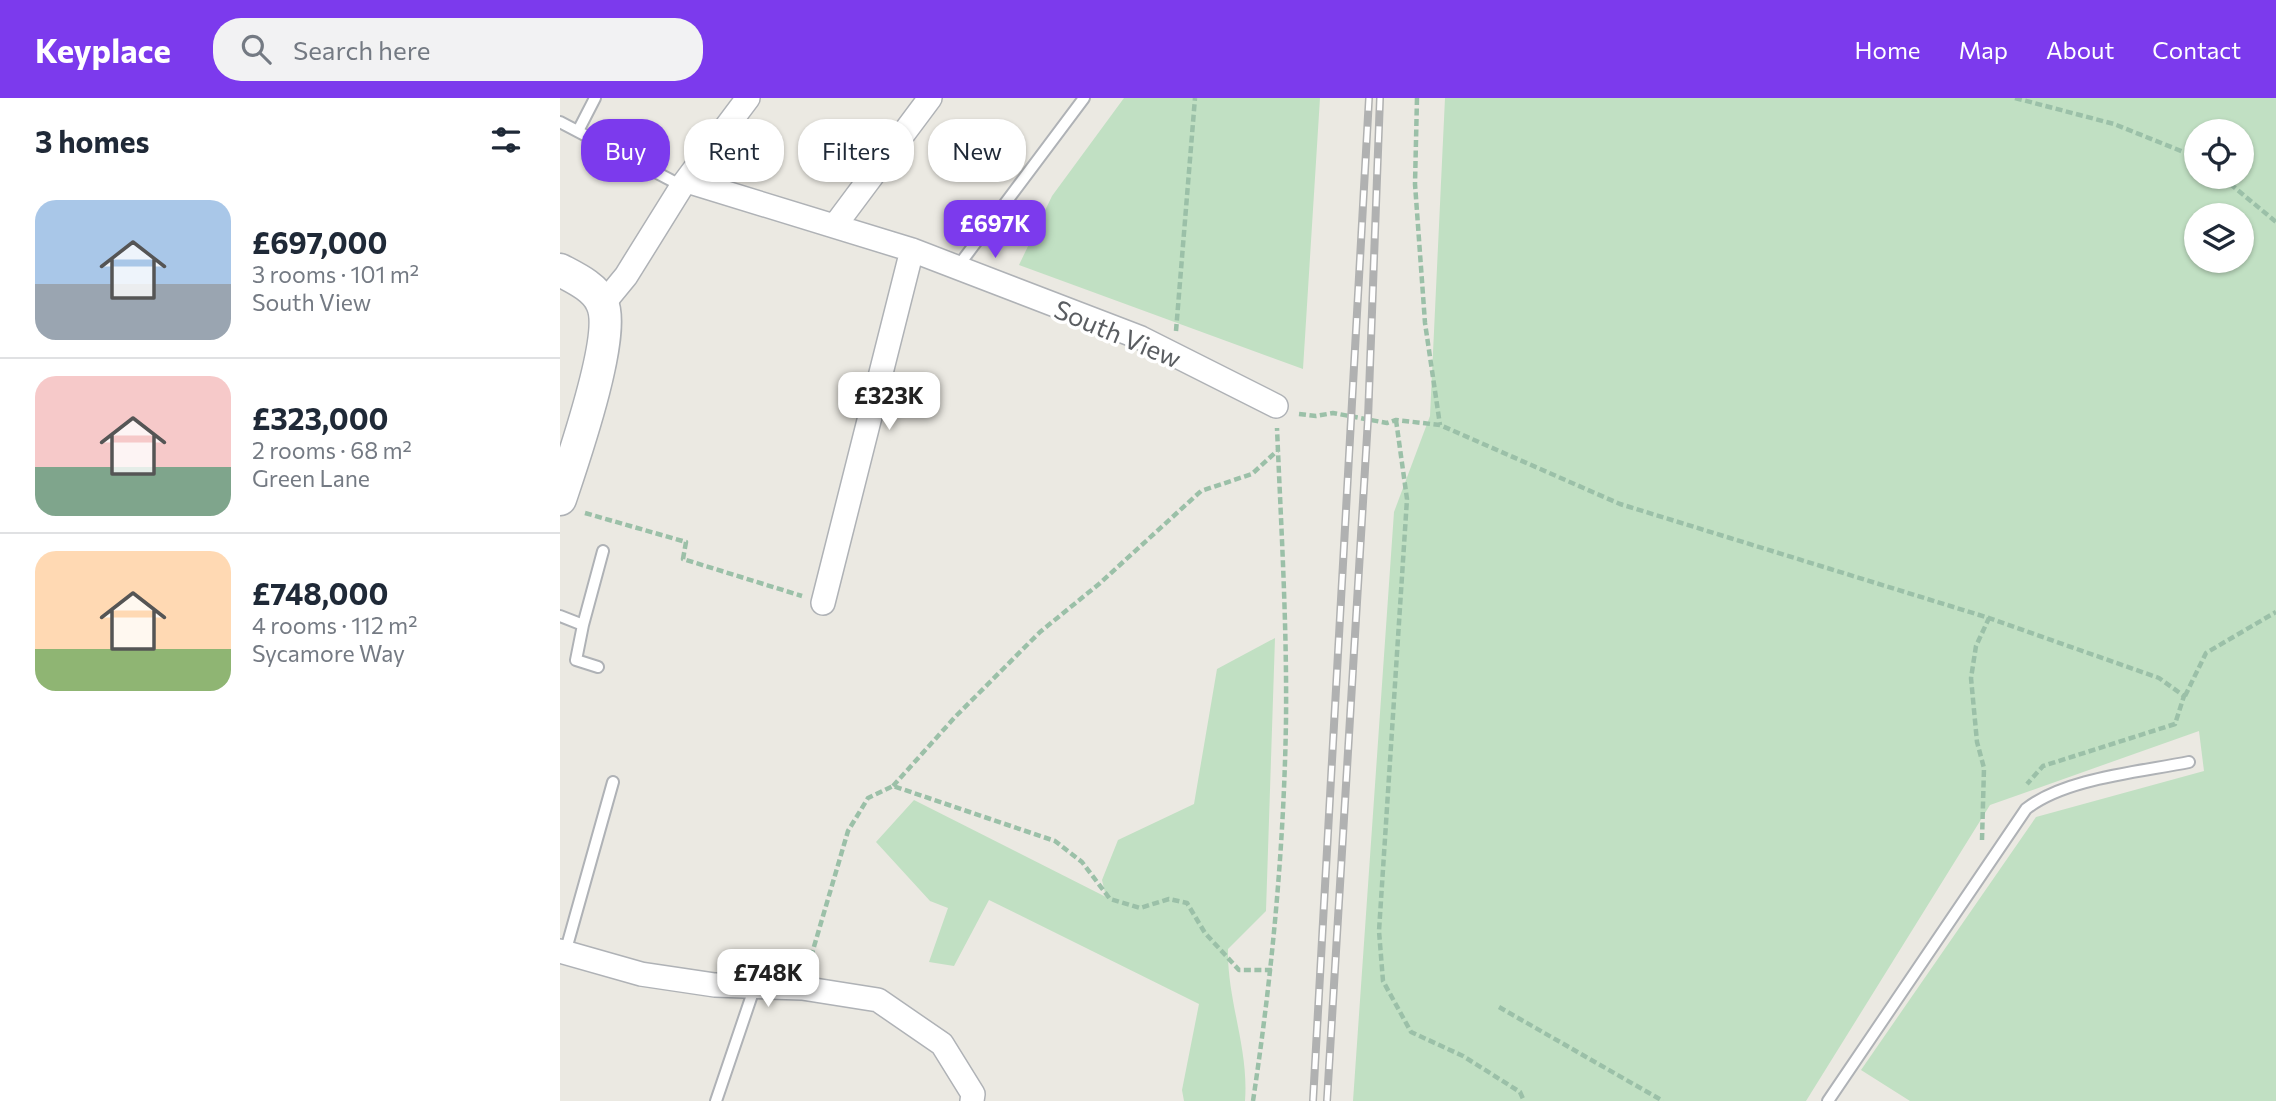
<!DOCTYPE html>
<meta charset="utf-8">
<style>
:root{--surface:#fff;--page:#f2f2f3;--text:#1f2937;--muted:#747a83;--line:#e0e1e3;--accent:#7c3aed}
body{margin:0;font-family:Commissioner,sans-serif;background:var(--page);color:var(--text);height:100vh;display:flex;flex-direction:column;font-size:26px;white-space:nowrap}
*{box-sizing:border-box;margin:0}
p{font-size:23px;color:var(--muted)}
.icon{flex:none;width:38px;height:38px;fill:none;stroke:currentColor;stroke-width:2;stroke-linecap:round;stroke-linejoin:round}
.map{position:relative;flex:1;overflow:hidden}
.panel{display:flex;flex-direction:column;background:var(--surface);width:560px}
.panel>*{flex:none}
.guide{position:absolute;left:21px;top:21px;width:665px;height:63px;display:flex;gap:14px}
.controls{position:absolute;left:1624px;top:21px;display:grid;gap:14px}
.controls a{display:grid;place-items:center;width:70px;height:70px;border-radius:50%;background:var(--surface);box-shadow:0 2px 5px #0004;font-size:35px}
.price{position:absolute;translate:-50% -60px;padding:0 16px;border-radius:14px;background:#fff;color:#222;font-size:23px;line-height:46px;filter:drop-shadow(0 2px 4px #0008)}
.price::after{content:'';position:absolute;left:50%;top:42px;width:21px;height:16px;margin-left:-10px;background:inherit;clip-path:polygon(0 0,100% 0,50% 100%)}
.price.active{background:var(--accent);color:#fff}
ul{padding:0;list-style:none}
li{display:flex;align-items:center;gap:21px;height:175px;padding:0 35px}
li+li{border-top:2px solid var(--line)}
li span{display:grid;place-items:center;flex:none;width:196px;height:140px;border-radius:21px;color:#555}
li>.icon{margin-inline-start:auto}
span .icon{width:84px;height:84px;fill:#fffc;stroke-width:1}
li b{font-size:30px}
h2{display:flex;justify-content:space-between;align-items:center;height:84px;padding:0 35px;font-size:30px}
.chip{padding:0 24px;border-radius:28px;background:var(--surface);box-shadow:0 2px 5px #0004;font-size:24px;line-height:63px}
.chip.active{background:var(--accent);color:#fff}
header{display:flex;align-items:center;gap:42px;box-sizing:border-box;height:98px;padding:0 35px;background:var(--accent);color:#fff}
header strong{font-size:33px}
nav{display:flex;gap:38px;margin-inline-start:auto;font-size:24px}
.search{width:490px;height:63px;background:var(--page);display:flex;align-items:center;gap:18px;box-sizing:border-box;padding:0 24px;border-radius:28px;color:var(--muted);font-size:26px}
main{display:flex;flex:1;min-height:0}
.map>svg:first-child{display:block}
</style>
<header>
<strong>Keyplace</strong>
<div class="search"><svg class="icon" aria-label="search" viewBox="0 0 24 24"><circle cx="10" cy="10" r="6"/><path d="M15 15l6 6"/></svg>Search here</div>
<nav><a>Home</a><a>Map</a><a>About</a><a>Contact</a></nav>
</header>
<main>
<section class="panel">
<h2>3 homes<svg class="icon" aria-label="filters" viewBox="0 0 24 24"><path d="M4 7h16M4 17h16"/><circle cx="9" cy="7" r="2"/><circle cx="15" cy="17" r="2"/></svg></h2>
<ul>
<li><span style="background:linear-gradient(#a9c7e8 60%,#9aa5b1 0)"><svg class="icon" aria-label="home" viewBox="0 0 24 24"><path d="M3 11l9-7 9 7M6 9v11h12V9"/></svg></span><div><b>£697,000</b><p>3 rooms · 101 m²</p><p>South View</p></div></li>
<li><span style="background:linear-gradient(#f6c9c9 65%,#7fa58c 0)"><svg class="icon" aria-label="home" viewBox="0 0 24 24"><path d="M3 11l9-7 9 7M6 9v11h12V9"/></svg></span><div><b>£323,000</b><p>2 rooms · 68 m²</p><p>Green Lane</p></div></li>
<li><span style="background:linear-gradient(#ffd9b3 70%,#8fb573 0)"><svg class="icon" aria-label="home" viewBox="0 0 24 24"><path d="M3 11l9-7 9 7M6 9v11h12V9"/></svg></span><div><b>£748,000</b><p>4 rooms · 112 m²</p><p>Sycamore Way</p></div></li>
</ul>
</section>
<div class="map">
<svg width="1716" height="1003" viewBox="0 0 1716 1003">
<rect width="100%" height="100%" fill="#ebe9e2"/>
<!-- green -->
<path fill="#c1e0c3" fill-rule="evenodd" d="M 564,0 L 760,0 L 743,271 L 459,167 L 492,98 Z
M 885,0 L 1716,0 L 1716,1003 L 1350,1003 L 1301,972 L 1476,719 L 1644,673 L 1639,633 L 1430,707 L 1246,1003 L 793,1003 L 834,414 L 870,318 ZM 1636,33 L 1682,33 L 1682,79 L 1636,79 ZM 1636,117 L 1682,117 L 1682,163 L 1636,163 Z
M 715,540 L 706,813 L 668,851 C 667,902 689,951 685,1003 L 624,1003 L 622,992 L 639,906 L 429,802 L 394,868 L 369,864 L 388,810 L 370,803 L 316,744 L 354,702 L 546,799 L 542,782 L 558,742 L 634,706 L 657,571 Z"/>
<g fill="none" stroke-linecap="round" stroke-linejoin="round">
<!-- service casing -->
<g stroke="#afb2b6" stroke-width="14">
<path id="service" d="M 0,24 L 122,88
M 18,33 L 35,0
M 396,171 L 524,0
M 0,518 L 23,527 L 16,562 L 38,569
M 23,527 L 43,453
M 5,855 L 53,684
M 156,1003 L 195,888
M 1268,1003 L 1466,711 C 1505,680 1580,674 1629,664"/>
</g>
<!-- minor casing -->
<g stroke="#afb2b6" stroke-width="26">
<path id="minor" d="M 127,83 L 352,152 L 581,240 L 716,308
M 276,126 L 370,0
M 43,206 L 66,178 L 122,88 L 188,0
M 263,505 L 352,152
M 0,853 L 81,876 L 155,887 L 242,890 L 318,902 L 382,946 L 413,996 L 412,1003"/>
</g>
<!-- secondary casing -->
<g stroke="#aeb1b5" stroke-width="35">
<path id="secondary" d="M 0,172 C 15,180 35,189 42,205 C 57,236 12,365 0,401"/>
</g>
<!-- path -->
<path stroke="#9bc0a8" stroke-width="4.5" stroke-dasharray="7 3.5" stroke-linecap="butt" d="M 857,0 L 855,86 L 865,225 L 880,327
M 1455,0 L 1554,26 L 1636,59
M 1662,79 L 1716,124
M 616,233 L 635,0
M 739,316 L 756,318 L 773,315 L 827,325 L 836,322 L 880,327 L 1060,406 L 1429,520 L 1599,580 L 1624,598 L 1615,626 L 1483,668 L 1467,686
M 836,322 L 847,401 L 819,833 L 823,883 L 851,934 L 903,958 L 960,994 L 964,1003
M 25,415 L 126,444 L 123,461 L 242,498
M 1625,598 L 1646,555 L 1716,514
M 333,688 L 396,618 L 480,534 L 539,486 L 641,393 L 692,376 L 718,352
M 1422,742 L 1424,670 L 1417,644 L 1411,580 L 1416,548 L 1429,520
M 248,869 L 288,733 L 308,700 L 333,688 L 495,743 L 522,764 L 550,801 L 580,810 L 609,801 L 627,805 L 645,835 L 679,872 L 712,872
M 939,909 L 1103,1003
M 693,1003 C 712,877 724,750 726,622 C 727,525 721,427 717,330"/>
<!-- service -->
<use href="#service" stroke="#fff" stroke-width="10"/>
<!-- minor -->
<use href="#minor" stroke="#fff" stroke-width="23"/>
<!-- secondary -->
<use href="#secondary" stroke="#fff" stroke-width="32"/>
<!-- rail casing -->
<g stroke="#b0b1b1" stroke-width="8">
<path id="rail" d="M 753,1003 L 809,0
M 767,1003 L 808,321 L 820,0"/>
</g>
<!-- rail -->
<use href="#rail" stroke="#fff" stroke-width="5" stroke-dasharray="16" stroke-linecap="butt"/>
</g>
<g text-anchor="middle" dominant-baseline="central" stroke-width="7" stroke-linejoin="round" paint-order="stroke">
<!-- street labels -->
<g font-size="26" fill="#5a5d61" stroke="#fff">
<text transform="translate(558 235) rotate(23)">South View</text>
</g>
</g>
</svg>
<div class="controls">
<a><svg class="icon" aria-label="locate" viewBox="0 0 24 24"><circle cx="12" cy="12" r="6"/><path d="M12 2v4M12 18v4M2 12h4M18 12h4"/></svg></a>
<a><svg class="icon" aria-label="layers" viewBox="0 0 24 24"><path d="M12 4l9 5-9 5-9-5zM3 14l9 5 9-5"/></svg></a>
</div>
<b class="price active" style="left:435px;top:162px">£697K</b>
<b class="price" style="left:329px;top:334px">£323K</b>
<b class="price" style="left:208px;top:911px">£748K</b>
<div class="guide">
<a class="chip active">Buy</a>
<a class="chip">Rent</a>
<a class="chip">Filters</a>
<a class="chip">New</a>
</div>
</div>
</main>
